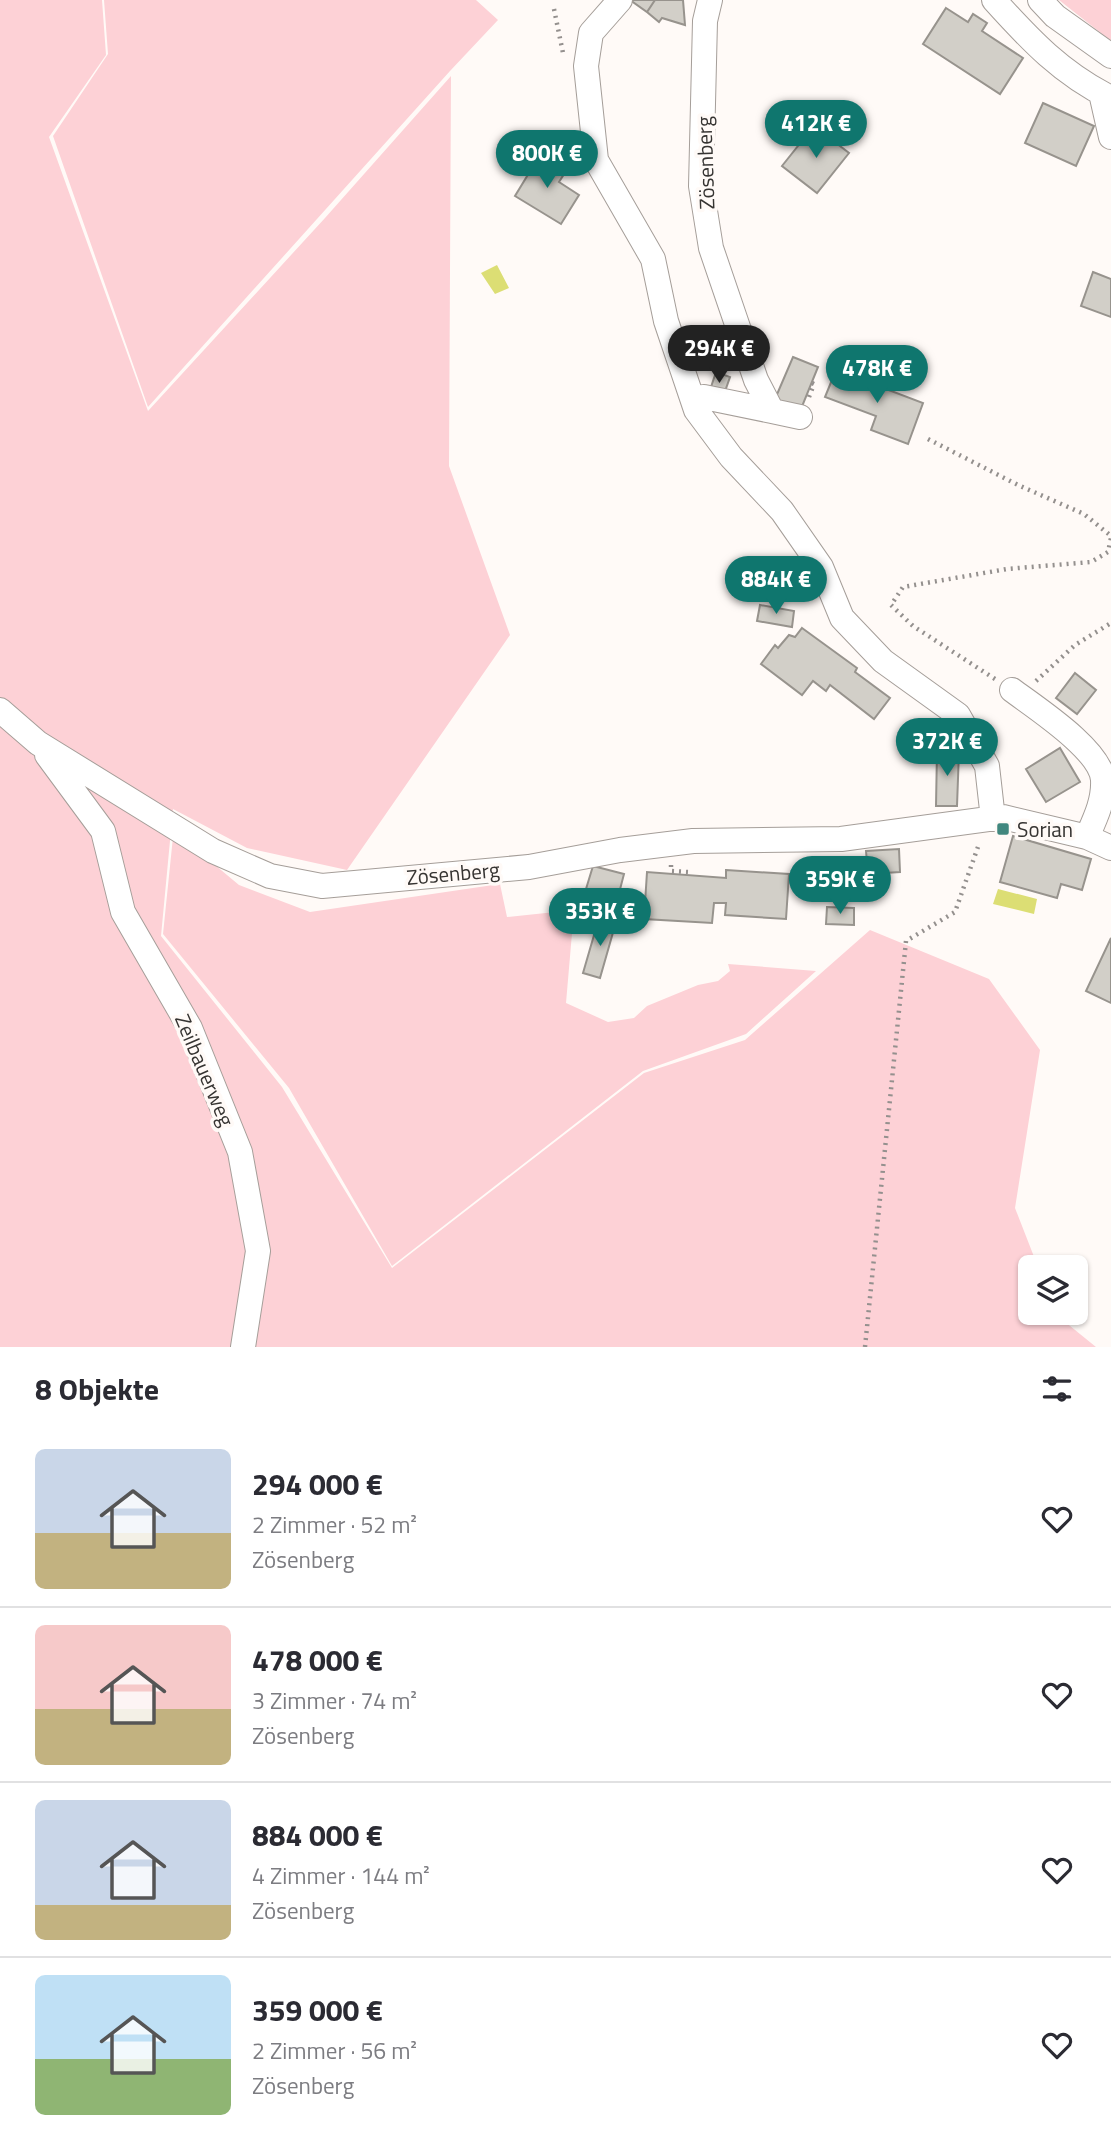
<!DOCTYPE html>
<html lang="de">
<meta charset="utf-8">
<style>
:root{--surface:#fff;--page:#f7f7f7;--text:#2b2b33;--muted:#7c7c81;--line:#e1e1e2;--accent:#0f766e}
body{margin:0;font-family:"Titillium Web",sans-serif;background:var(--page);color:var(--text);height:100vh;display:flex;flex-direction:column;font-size:26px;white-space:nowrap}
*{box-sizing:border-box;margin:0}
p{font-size:23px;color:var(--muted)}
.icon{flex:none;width:38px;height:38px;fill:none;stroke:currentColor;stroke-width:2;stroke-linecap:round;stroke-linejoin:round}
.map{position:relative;height:1347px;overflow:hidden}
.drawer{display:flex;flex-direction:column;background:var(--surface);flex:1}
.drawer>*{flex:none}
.buttons{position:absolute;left:1018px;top:1255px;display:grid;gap:14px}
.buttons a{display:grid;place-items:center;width:70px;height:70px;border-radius:10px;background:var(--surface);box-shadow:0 2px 5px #0004;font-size:35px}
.price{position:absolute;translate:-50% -60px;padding:0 16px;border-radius:24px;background:var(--accent);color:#fff;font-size:23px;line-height:46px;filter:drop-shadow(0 2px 4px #0008)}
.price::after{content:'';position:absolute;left:50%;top:42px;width:21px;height:16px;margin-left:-10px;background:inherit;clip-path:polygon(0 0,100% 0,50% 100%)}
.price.current{background:#222;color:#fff}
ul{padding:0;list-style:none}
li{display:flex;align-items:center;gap:21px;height:175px;padding:0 35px}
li+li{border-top:2px solid var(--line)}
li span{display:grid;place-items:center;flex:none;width:196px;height:140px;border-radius:10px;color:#555}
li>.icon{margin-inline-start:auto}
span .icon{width:84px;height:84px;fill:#fffc;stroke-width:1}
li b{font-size:30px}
h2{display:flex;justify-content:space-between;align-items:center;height:84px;padding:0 35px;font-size:30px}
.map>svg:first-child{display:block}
</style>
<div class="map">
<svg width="1111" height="1347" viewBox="0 0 1111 1347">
<rect width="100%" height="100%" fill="#fffaf7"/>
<!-- green -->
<path fill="#fdd1d6" d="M 0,0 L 102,0 L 106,55 L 49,137 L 148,411 L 325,218 L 451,76 L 449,466 L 510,635 L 347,870 L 247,848 L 173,809 L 161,936 L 282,1087 L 392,1268 L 644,1073 L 745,1040 L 870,930 L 989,979 L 1040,1050 L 1015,1208 L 1038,1267 L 1031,1267 L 1031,1312 L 1056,1313 L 1059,1317 L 1096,1347 L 0,1347 Z
M 104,0 L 476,0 L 498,20 L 450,71 L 148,407 L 53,136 L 108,54 Z
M 1059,0 L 1111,0 L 1111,41 Z
M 173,837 L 203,855 L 239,885 L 310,912 L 500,884 L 507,917 L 574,910 L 566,1003 L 608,1022 L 634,1018 L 647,1006 L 698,985 L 718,981 L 730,971 L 728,964 L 816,971 L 746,1034 L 643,1071 L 392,1266 L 289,1088 L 163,934 Z"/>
<!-- water -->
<path fill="#dcde74" d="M 497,265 L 509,288 L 495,294 L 481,273 Z
M 998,889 L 1037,899 L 1034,914 L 993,904 Z"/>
<!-- building -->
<path fill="#d2cfc8" stroke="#97938d" stroke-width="2" d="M 630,0 L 655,0 L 647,12 Z
M 655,0 L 683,0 L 685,25 L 662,18 L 659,22 L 647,12 Z
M 946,8 L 968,22 L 973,14 L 987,23 L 982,31 L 1023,58 L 1000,94 L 923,44 Z
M 1043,103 L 1094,126 L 1076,166 L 1025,143 Z
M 814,126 L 849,153 L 817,193 L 782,166 Z
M 540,155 L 566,171 L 559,182 L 579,195 L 561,224 L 515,196 Z
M 1093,272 L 1111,279 L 1111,317 L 1081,306 Z
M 793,357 L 818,367 L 801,409 L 775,399 Z
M 836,370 L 923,403 L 908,444 L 871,430 L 876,416 L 825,397 Z
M 716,372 L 730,377 L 723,397 L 709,393 Z
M 760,605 L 794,611 L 792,627 L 757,621 Z
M 802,628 L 857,668 L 855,672 L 890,698 L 874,719 L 830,685 L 826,691 L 813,681 L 802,695 L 761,664 L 775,645 L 778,648 L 789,635 L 795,637 Z
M 1075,673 L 1096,690 L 1077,714 L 1056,698 Z
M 1060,748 L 1080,782 L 1046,802 L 1026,769 Z
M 937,751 L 959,751 L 957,806 L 936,806 Z
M 1013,836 L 1091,859 L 1082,890 L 1061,884 L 1057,898 L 1000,882 Z
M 899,849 L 900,872 L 868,874 L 866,851 Z
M 593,866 L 624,874 L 618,897 L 586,889 Z
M 726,870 L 789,874 L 786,919 L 725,915 L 726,903 L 714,903 L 712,923 L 644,919 L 647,872 L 726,878 Z
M 827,907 L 854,908 L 854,925 L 826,924 Z
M 599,918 L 616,922 L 600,978 L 583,973 Z
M 1111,938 L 1111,1003 L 1086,991 Z"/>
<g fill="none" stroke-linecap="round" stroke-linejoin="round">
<!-- minor casing -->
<g stroke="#a59e99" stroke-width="26">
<path id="minor" d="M 620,0 L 591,33 L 586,66 L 596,160 L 653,259 L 666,321 L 696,410 L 731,457 L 782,511 L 821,567 L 842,618 L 883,661 L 958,715 L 987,766 L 993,819
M 710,0 L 705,21 L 701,186 L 711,248 L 756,380 L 772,411 L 800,417
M 994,0 C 1030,40 1062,74 1111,98
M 1040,0 L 1055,16 L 1111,56
M 1101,93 L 1111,137
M 695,405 L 697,398 L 704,397 L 772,411
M 1012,690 C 1036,708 1101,750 1103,780 C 1104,801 1095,819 1087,837
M 0,710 L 38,743 L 213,851 L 270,876 L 322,886 L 529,867 L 620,850 L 693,841 L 841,839 L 1003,817 L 1087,837 L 1111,848
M 47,755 L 103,831 L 123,912 L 190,1028 L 240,1152 L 258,1251 L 243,1347"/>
</g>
<!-- path -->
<path stroke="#94908e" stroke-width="4.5" stroke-dasharray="2 5" stroke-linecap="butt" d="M 554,9 L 563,53
M 809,397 L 814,384 L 812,383
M 928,439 L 1018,485 L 1084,514 L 1111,536
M 995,679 L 913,626 L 891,605 L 903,587 L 1007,569 L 1091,562 L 1108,552 L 1111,538
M 1036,681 L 1075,645 L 1111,623
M 671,865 L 671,871 L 688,872
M 865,1347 L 906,941 L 955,912 L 979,844"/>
<!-- minor -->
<use href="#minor" stroke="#fff" stroke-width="24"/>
</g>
<!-- markers -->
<rect fill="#41877e" stroke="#fffaf7" stroke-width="2.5" x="996" y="822" width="14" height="14" rx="3.5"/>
<g text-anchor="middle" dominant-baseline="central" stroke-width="7" stroke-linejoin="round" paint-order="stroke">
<!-- street labels -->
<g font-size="21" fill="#363432" stroke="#fffaf7">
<text transform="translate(705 163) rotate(-92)">Zösenberg</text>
<text transform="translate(453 873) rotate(-5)">Zösenberg</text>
<text transform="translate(205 1070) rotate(67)">Zeilbauerweg</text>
</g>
<!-- poi labels -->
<g font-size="21" fill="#363432" stroke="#fffaf7" text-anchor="start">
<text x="1017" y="829">Sorian</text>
</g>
</g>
</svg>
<div class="buttons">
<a><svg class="icon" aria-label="layers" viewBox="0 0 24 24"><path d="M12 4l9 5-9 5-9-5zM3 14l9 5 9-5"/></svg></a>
</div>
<b class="price" style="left:816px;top:160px">412K €</b>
<b class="price" style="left:547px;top:190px">800K €</b>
<b class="price current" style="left:719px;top:385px">294K €</b>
<b class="price" style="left:877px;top:405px">478K €</b>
<b class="price" style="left:776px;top:616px">884K €</b>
<b class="price" style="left:947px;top:778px">372K €</b>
<b class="price" style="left:840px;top:916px">359K €</b>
<b class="price" style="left:600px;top:948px">353K €</b>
</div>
<section class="drawer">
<h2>8 Objekte<svg class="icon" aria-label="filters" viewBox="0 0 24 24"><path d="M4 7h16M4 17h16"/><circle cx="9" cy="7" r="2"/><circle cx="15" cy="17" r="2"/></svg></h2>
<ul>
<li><span style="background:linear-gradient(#c9d6e8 60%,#c2b280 0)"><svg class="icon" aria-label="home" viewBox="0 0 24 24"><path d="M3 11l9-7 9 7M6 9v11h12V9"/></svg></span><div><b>294 000 €</b><p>2 Zimmer · 52 m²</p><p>Zösenberg</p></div><svg class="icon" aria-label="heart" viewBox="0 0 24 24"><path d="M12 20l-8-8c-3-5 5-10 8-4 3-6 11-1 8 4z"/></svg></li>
<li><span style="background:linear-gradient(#f6c9c9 60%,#c2b280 0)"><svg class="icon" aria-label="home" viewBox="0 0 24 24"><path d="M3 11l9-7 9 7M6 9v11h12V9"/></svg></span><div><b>478 000 €</b><p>3 Zimmer · 74 m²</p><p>Zösenberg</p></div><svg class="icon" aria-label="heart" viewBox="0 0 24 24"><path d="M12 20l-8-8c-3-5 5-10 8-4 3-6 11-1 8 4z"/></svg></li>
<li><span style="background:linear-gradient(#c9d6e8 75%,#c2b280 0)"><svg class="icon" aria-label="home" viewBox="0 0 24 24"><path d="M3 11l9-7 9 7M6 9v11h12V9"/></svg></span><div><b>884 000 €</b><p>4 Zimmer · 144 m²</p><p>Zösenberg</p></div><svg class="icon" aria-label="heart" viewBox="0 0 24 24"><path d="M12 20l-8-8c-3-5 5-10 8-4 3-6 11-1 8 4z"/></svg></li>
<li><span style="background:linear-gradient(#bfe0f5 60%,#8fb573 0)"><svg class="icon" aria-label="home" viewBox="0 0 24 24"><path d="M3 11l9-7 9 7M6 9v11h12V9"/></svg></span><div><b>359 000 €</b><p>2 Zimmer · 56 m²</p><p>Zösenberg</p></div><svg class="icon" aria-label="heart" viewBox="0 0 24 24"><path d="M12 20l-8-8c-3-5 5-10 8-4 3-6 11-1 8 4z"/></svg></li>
</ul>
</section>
